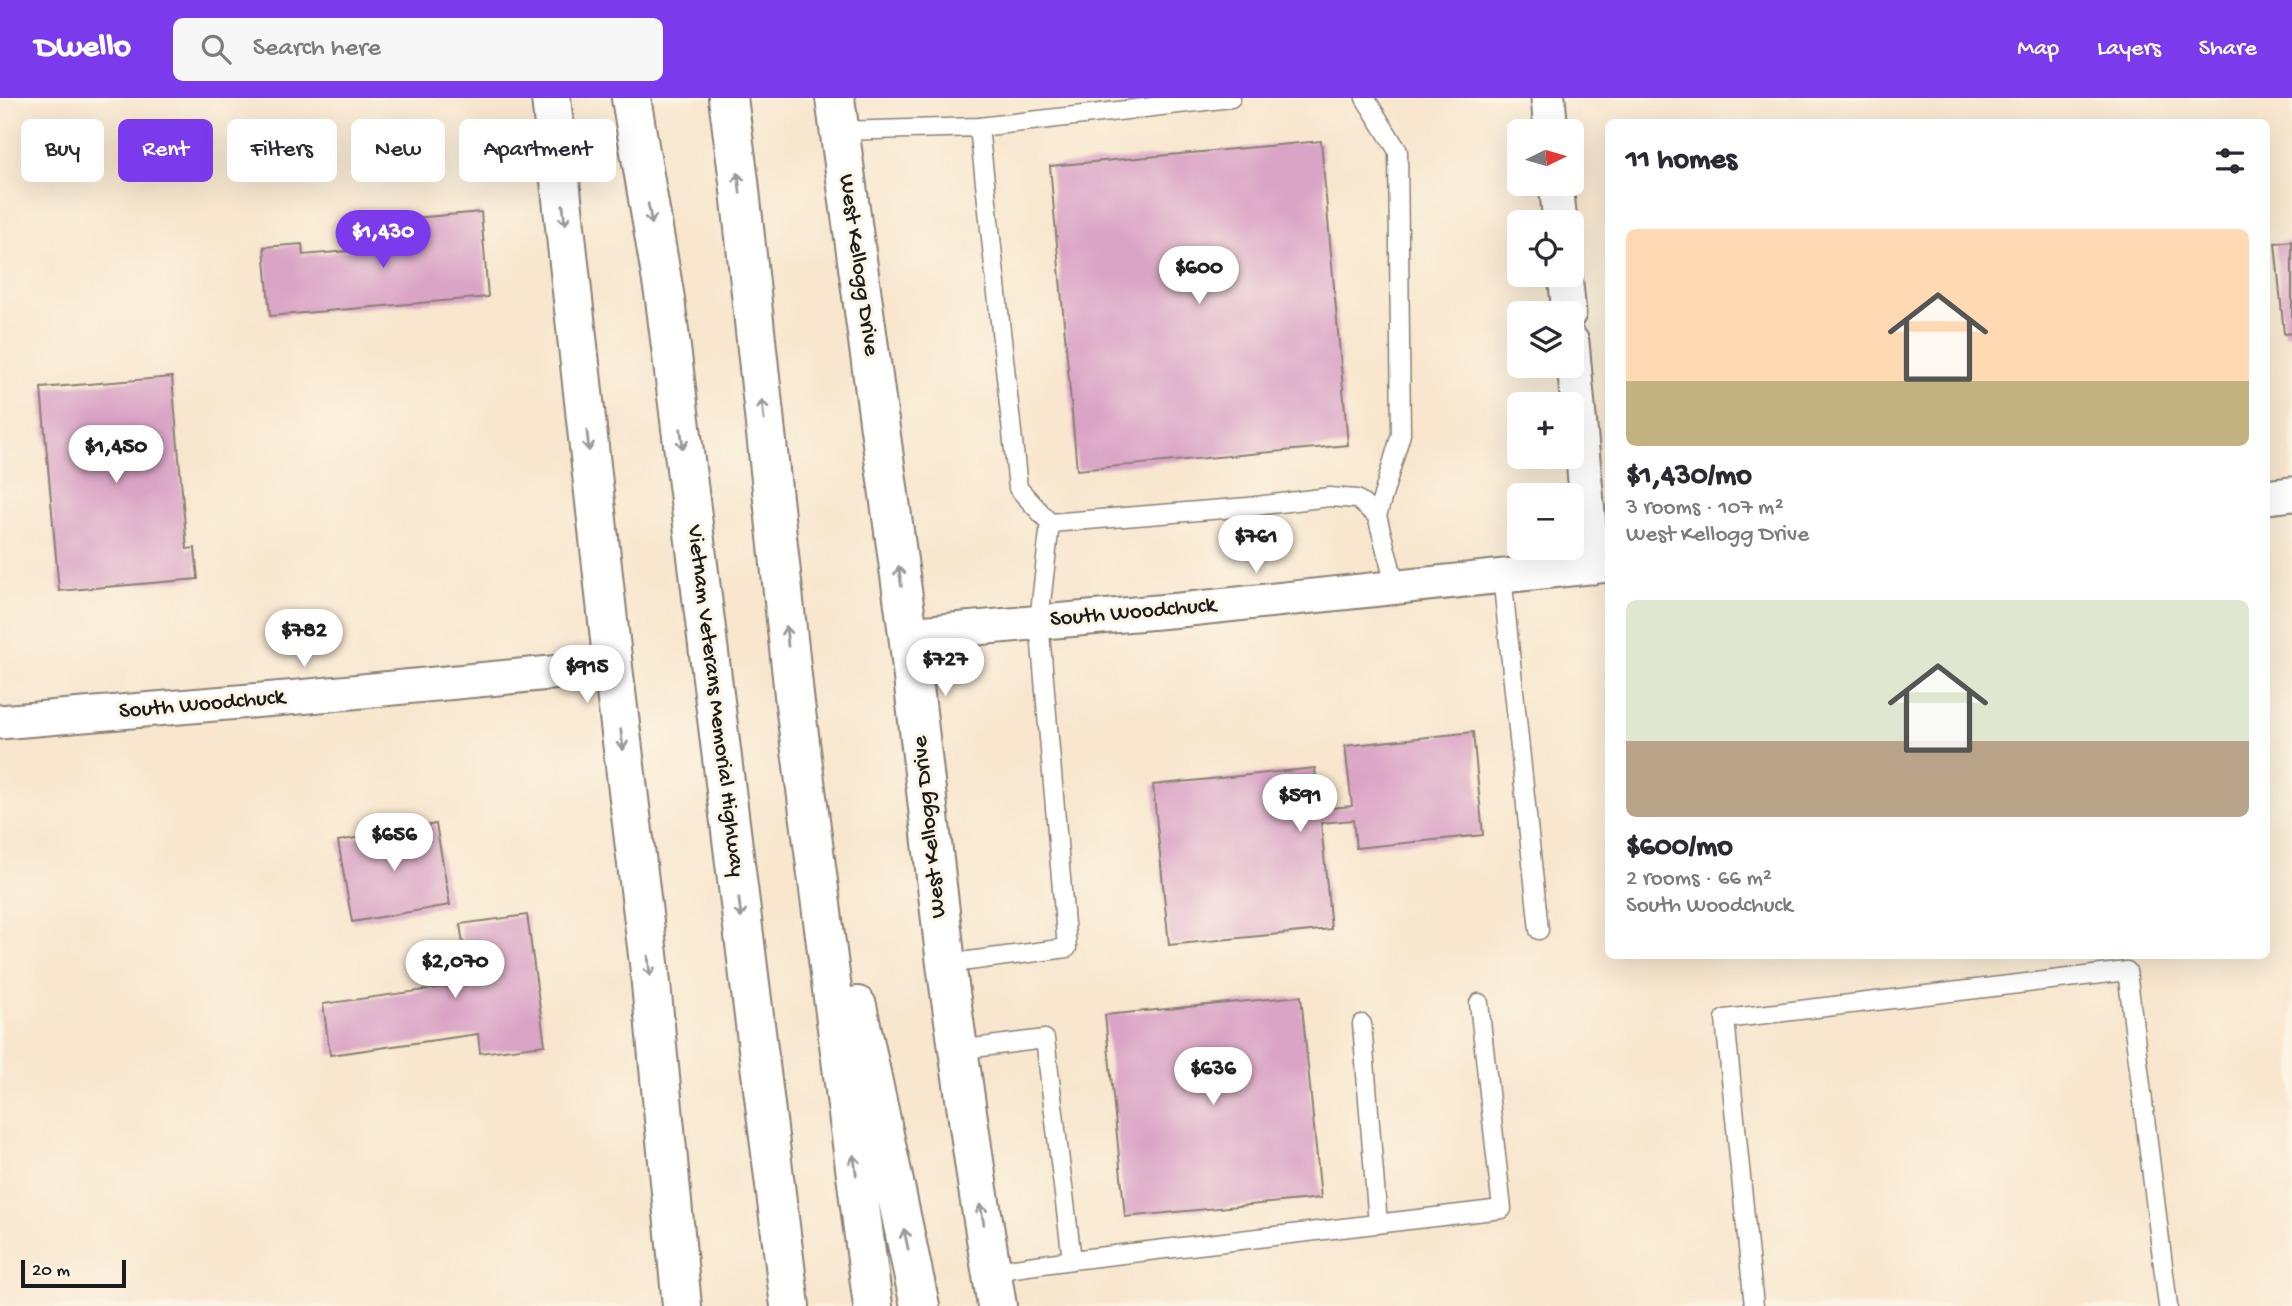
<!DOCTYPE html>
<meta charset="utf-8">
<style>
:root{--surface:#fff;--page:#f7f7f7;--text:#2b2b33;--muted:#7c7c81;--accent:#7c3aed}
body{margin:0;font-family:"Gochi Hand",sans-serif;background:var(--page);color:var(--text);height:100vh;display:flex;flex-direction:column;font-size:26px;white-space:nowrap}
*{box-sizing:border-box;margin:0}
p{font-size:23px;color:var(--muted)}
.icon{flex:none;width:38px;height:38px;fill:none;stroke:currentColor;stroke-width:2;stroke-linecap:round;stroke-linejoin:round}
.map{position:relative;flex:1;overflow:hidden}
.panel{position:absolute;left:1605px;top:21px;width:665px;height:840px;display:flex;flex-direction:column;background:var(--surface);border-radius:10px;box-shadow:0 7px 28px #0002}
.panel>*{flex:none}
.banner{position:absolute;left:21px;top:21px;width:665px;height:63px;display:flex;gap:14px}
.needle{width:46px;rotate:85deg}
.buttons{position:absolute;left:1507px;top:21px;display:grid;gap:14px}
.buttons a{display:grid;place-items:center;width:77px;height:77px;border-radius:10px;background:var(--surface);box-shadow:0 7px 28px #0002;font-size:35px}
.scale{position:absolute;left:21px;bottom:18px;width:105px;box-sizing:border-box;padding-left:7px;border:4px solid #1c1c1c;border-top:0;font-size:19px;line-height:24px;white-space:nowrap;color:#1c1c1c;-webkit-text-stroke:5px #fcf5e5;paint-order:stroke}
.price{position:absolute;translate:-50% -60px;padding:0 16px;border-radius:24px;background:#fff;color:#222;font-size:23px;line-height:46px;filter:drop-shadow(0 2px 4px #0008)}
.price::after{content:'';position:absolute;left:50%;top:42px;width:21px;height:16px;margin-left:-10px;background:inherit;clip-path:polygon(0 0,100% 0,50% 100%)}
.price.selected{background:var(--accent);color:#fff}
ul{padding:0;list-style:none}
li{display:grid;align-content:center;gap:14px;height:371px;padding:0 21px}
li span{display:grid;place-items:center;height:217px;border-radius:10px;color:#555}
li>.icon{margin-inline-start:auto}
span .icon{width:126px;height:126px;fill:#fffc;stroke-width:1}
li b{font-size:30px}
h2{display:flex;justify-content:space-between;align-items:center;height:84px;padding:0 21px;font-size:30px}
.tag{padding:0 24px;border-radius:10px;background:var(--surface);box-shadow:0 7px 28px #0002;font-size:24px;line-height:63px}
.tag.selected{background:var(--accent);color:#fff}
header{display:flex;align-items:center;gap:42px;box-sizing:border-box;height:98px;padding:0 35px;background:var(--accent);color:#fff}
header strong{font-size:33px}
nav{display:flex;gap:38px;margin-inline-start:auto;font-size:24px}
.search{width:490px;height:63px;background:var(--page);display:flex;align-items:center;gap:18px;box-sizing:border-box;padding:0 24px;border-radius:10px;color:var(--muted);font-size:26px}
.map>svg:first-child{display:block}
</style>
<header>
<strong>Dwello</strong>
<div class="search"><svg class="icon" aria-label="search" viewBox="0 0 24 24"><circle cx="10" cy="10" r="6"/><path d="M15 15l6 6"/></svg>Search here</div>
<nav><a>Map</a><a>Layers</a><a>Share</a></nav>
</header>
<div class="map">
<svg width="2292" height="1208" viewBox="0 0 2292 1208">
<rect width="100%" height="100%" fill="#fcf5e5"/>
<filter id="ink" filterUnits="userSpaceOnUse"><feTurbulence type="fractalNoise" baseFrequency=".0143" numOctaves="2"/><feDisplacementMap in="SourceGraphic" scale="14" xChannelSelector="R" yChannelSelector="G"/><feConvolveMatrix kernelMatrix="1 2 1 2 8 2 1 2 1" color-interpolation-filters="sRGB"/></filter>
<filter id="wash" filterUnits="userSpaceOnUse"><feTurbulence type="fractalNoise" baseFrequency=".00686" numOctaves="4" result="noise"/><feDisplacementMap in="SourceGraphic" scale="28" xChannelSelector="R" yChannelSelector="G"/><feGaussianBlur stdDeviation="1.57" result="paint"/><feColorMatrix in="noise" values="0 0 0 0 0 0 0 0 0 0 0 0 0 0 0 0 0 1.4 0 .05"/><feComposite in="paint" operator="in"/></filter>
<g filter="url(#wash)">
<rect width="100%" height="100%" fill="#f8e6ce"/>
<g id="blocks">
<!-- building -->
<path fill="#daa4c6" d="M 1321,43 L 1348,347 L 1077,372 L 1050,68 Z
M 481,114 L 488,199 L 270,218 L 264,149 L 302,146 L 303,157 L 406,148 L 403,121 Z
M 2292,143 L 2292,235 L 2284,236 L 2275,145 Z
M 172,279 L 187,451 L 195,450 L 198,481 L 59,493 L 41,290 Z
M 1473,634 L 1483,737 L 1356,750 L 1353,722 L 1321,725 L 1331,831 L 1169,847 L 1153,687 L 1315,670 L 1319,711 L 1352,708 L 1345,648 Z
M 436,726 L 450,807 L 352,824 L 338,743 Z
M 527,817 L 545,947 L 480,955 L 478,936 L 330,957 L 323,906 L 469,886 L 460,826 Z
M 1301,898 L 1321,1100 L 1125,1119 L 1105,917 Z"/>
</g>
</g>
<g filter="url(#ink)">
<use href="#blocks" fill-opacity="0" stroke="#8a8175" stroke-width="2"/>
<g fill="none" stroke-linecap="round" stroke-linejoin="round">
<!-- lane casing -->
<g stroke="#8a8175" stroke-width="21">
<path id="lane" d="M 1365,0 L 1398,53 L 1401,336 L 1377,418
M 979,29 L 1231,0
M 839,33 L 979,29 L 1018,390 L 1050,425
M 1502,478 L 1539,832
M 946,866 L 1067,850 L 1039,523 L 1050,425 L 1248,409 L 1329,399 L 1357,401 L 1377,418 L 1396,490
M 1362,926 L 1378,1126
M 958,952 L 1045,941 L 1072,1162 L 992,1173
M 1072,1162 L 1502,1111 L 1479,905
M 1754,1208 L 1725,921 L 2127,873 L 2168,1208"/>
</g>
<!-- street casing -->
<g stroke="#8a8175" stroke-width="37">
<path id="street" d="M 1548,0 L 1551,33
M 1556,86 L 1560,124
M 1565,177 L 1569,215
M 1572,244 L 1593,469
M 2266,399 L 2292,396
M 908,536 L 1180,512 L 1608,467
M 0,624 L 299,599 L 613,569"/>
</g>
<!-- secondary casing -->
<g stroke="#8a8175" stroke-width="42">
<path id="secondary" d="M 551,0 L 613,569 L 649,865 L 682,1208
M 835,0 L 908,536 L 946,866 L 978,1091 L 997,1208"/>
</g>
<!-- highway casing -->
<g stroke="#8a8175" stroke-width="42">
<path id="highway" d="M 631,0 L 665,201 L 790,1208
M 728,0 L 739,83 L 795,606 L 873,1208
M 857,908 L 920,1208"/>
</g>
<!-- lane -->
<use href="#lane" stroke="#fff" stroke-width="18"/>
<!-- street -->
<use href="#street" stroke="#fff" stroke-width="33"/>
<!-- secondary -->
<use href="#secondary" stroke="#fff" stroke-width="38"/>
<!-- highway -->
<use href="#highway" stroke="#fff" stroke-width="38"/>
</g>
<!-- one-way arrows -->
<defs><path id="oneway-shaft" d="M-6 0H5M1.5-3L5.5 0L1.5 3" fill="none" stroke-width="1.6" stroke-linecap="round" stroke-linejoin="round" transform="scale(1.75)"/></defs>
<g stroke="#999">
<use href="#oneway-shaft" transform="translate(739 85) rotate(-97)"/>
<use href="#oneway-shaft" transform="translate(650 116) rotate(80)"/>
<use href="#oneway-shaft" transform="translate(564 117) rotate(84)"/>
<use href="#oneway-shaft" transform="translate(763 312) rotate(-96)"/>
<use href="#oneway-shaft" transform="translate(682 341) rotate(83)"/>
<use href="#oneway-shaft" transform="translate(588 343) rotate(84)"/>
<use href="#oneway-shaft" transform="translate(900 478) rotate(-98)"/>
<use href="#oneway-shaft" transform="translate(787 538) rotate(-96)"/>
<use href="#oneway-shaft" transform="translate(622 642) rotate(83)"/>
<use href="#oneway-shaft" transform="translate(740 810) rotate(83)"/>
<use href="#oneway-shaft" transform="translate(649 868) rotate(84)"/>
<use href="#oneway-shaft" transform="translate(855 1067) rotate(-97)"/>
<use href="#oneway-shaft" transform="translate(982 1116) rotate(-100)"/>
<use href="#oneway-shaft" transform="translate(906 1141) rotate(-102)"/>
</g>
</g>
<g text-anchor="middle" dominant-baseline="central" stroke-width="6" stroke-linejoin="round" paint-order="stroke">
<!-- street labels -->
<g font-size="23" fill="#1c1c1c" stroke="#fcf5e5">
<text transform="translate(858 167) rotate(82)">West Kellogg Drive</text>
<text transform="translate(1133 515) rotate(-5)">South Woodchuck</text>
<text transform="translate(715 603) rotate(83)">Vietnam Veterans Memorial Highway</text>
<text transform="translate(202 607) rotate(-5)">South Woodchuck</text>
<text transform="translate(930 729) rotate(-96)">West Kellogg Drive</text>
</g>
</g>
</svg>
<div class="buttons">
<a><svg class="needle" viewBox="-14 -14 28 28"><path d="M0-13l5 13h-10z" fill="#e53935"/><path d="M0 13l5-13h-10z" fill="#7c7c81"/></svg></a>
<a><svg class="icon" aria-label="locate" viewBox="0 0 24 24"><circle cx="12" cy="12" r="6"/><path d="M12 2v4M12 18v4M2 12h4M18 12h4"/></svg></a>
<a><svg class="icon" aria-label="layers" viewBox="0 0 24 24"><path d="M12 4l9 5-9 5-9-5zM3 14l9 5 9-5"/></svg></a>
<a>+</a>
<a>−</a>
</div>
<div class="scale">20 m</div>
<b class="price selected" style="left:383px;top:172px">$1,430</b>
<b class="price" style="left:1199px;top:208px">$600</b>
<b class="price" style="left:116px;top:387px">$1,450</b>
<b class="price" style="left:1256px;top:477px">$761</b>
<b class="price" style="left:304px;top:571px">$782</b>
<b class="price" style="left:945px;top:600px">$727</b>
<b class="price" style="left:587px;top:607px">$915</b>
<b class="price" style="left:1300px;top:736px">$591</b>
<b class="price" style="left:394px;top:775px">$656</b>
<b class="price" style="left:455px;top:902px">$2,070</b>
<b class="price" style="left:1213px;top:1009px">$636</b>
<div class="banner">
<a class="tag">Buy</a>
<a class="tag selected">Rent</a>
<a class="tag">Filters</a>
<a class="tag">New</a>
<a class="tag">Apartment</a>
</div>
<section class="panel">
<h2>11 homes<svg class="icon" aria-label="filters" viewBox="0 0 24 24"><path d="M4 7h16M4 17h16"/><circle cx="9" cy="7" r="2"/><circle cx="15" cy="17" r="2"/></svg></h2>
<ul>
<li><span style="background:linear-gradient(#ffd9b3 70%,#c2b280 0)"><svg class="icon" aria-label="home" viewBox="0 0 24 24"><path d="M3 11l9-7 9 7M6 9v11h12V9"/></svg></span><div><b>$1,430/mo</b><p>3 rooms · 107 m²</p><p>West Kellogg Drive</p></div></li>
<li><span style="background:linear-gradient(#dfe7d0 65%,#b9a48a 0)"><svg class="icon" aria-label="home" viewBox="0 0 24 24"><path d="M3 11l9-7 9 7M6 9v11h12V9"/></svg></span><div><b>$600/mo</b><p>2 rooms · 66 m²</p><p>South Woodchuck</p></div></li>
</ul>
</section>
</div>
